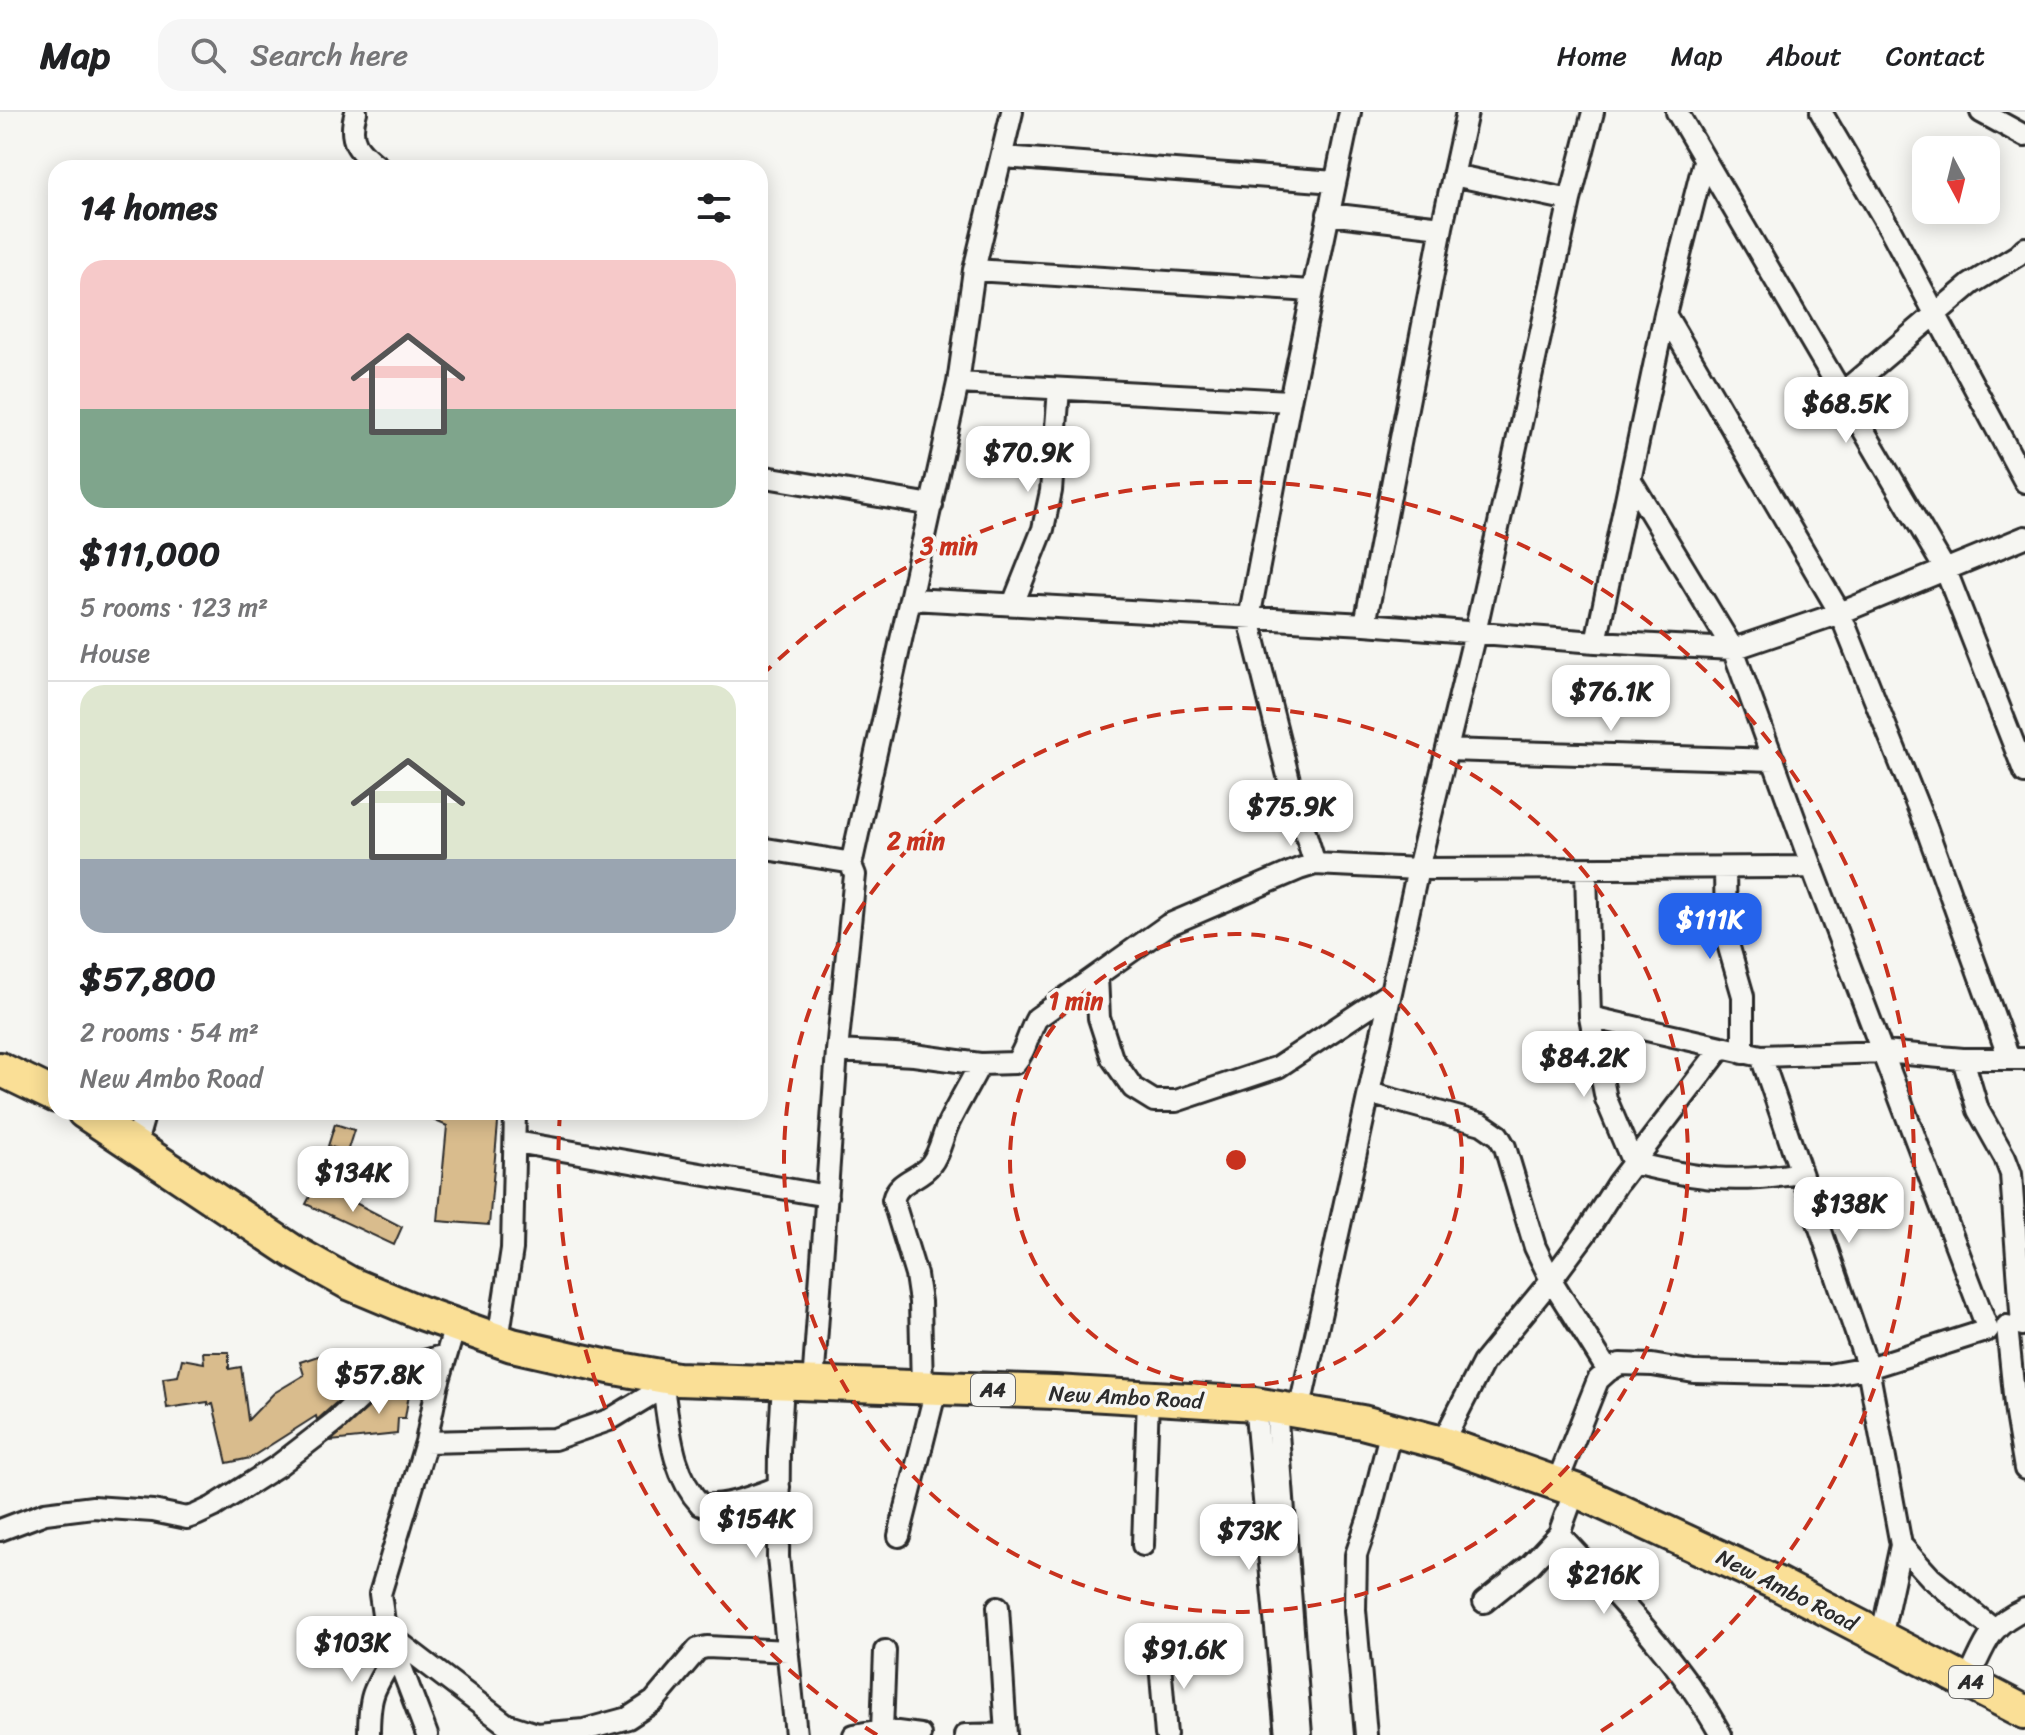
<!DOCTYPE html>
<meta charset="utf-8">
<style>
:root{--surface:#fff;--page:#f6f6f6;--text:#202124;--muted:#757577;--line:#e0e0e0;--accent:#2563eb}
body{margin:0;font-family:Sriracha,sans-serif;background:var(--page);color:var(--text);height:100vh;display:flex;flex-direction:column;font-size:30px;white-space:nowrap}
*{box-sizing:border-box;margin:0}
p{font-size:26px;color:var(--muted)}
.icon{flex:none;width:44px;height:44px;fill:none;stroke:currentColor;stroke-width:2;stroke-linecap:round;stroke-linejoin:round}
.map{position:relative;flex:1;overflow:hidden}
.side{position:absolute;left:48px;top:48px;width:720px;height:960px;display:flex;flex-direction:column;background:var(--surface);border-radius:24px;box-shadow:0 4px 20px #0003}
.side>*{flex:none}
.needle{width:52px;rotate:173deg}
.buttons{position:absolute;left:1912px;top:24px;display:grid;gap:16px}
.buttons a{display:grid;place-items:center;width:88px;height:88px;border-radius:16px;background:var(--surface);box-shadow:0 4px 20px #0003;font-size:40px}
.price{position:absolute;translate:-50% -68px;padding:0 18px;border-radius:16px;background:#fff;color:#222;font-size:26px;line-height:52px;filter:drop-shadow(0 2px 4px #0008)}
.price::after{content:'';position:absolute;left:50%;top:48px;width:24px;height:18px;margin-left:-12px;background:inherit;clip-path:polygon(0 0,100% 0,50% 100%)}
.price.active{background:var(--accent);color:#fff}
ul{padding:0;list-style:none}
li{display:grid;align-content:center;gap:16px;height:424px;padding:0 32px}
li+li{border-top:2px solid var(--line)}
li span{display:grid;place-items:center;height:248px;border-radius:24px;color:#555}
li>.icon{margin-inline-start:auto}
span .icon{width:144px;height:144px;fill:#fffc;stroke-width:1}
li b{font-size:34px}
h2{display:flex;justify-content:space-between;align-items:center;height:96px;padding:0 32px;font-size:34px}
header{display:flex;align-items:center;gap:48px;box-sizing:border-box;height:112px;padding:0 40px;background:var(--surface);border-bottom:2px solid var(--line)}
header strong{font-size:38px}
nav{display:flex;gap:44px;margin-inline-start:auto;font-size:28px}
.search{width:560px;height:72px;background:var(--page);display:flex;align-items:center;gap:20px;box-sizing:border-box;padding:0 28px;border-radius:24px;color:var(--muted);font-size:30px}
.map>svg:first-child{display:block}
</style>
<header>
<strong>Map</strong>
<div class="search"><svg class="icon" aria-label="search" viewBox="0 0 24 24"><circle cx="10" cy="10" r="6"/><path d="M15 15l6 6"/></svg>Search here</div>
<nav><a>Home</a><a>Map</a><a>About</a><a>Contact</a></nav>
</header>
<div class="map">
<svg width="2025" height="1623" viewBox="0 0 2025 1623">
<rect width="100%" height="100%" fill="#f6f6f2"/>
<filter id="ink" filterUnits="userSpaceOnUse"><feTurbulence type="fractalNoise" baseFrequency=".0125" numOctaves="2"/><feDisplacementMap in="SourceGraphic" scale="16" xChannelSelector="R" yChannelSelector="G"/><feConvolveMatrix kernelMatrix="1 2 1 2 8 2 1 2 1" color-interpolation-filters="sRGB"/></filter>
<g filter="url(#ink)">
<!-- building -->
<path fill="#d9bc8d" stroke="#2b2b2b" stroke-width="2" d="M 415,1000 L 499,1000 L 489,1113 L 438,1109 L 447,1014 Z
M 335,1012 L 354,1018 L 347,1040 L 328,1034 Z
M 317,1071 L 402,1115 L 394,1133 L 306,1092 Z
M 203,1240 L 229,1240 L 229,1257 L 241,1255 L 248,1308 L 274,1281 L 304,1263 L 300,1250 L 327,1241 L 337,1267 L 344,1266 L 348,1280 L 317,1308 L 316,1304 L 250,1346 L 227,1351 L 213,1292 L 208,1293 L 208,1290 L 167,1296 L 163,1266 L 178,1264 L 182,1247 L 204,1251 Z
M 402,1270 L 409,1282 L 405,1306 L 398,1306 L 397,1322 L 331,1329 L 391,1275 Z"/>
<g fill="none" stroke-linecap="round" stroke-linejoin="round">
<!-- minor casing -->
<g stroke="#2b2b2b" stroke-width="26">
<path id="minor" d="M 356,0 C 347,29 358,39 380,56
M 1677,0 L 1946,459 L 2025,661
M 1821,0 L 1890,117 L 2025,370
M 1981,0 L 2025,24
M 1003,45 L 1335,70
M 1453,63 L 1570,88
M 1328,102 L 1442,115
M 974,158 L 1312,179
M 1665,202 L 1840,501 L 1926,715 L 2009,946
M 958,271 L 1290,289
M 1841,282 L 1971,172 L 2018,143 L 2025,136
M 760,364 L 932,393
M 911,487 L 1365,512 L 1596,530 L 1733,537 L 1840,501 L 2025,425
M 1013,492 L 1043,417 L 1051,379 L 1059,277
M 1365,512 L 1442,115 L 1467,0
M 1596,530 L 1665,202 L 1704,49
M 1447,638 L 1774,648
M 760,736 L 847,750 L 851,753
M 1315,752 L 1290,672 L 1249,507 L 1290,289 L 1350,0
M 1725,756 L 1726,825 L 1743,884 L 1743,941
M 1586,758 L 1590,905 L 1761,944
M 1097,864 L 1099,906 L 1112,946 L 1133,976 L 1154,989 L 1176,989 L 1278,955 L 1391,880
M 1590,905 L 1606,987 L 1633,1051 C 1699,1067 1733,1072 1801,1061
M 837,939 L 914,943 L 980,952 L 1015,951 C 1026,939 1028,921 1037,906 L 1168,813 L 1299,757 L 1315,752 L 1418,757 L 1812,755
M 1963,947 L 1978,998 L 2005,1046 L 2011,1062 L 2022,1213
M 1369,981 L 1482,1012 L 1498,1023 L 1505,1035 L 1535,1135 L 1551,1168 L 1608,1259
M 516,1030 L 827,1084
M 135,1035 L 145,1000
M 2007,1214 L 2016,1302 L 2025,1357
M 498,1228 L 512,1137 L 515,1000
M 783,1272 L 779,1339 L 778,1445 L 796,1623
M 813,1273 L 837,939 L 855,763 L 851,753 L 958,271 L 974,158 L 1012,0
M 663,1276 C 670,1317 671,1361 701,1393 C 728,1395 753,1384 779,1375
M 922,1276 L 920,1190 L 916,1163 L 893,1088 C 898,1067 919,1068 931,1052 C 940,1041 942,1025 948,1012 C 958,991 970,972 980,952
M 1255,1292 L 1286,1623
M 1276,1295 L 1301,1623
M 1299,1300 L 1418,757 L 1475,521 L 1570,88 L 1593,0
M 426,1330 L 554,1327 L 609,1308 L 677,1267
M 1442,1331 L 1483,1251 L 1551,1168 L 1586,1121 L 1617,1072 L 1722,935
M 1557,1371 L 1598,1268 L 1608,1259 L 1620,1252 L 1652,1253 L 1694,1260 L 1828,1263 L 1868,1256 L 1988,1218 L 1812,755 L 1733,537 L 1630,367
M 1575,1378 L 1559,1422 C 1617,1485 1679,1547 1721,1623
M 0,1418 L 45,1401 L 93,1395 L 153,1399 L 187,1406 L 196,1403 L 213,1395 L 279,1353 L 336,1309 L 384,1264 L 401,1256 L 445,1243
M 899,1424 L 936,1277
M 1143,1433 L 1148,1286
M 1901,1433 L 1931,1466 L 1993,1517
M 1484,1490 L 1530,1453 L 1559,1422
M 998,1495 L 1006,1623
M 388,1522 L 506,1612 L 537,1622 L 584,1618 L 628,1606 L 654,1589 L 698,1537 L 707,1535 L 788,1539
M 1881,1526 L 1901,1433 L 1868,1256 L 1761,944 L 1884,940 L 1963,947 L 2025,947
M 1159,1539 L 1166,1623
M 1968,1568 C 1985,1534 1988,1513 2025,1497
M 882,1618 L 885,1539
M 369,1623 C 369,1580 374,1577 396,1541
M 427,1623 L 384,1510 L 380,1482 L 426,1330 L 437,1275 L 455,1214
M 854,1623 L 882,1618 L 920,1623
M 965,1623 L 1006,1622
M 1366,1623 L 1355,1498 L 1356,1443 L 1369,1405 L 1391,1318"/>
</g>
<!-- primary casing -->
<g stroke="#2b2b2b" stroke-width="38">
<path id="primary" d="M 0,957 L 56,984
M 84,1000 L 294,1140 L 349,1171 L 421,1201 L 512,1233 L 609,1255 L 677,1267 L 1055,1280 L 1255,1292 L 1362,1310 L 1442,1331 L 1575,1378 L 1778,1472 L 2025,1600"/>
</g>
<!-- minor -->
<use href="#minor" stroke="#f6f6f2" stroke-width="20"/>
<!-- primary -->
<use href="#primary" stroke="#fadf96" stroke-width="32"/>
</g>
</g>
<!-- distance rings -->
<g fill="none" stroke="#c8321e" stroke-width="4" stroke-dasharray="14 10">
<circle cx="1236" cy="1048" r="226"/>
<circle cx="1236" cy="1048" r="452"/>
<path d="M877 1623A678 678 0 0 1 560 1001M761 564A678 678 0 1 1 1595 1623"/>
</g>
<g text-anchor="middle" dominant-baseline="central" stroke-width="7" stroke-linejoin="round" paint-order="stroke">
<!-- shield labels -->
<g fill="#f6f6f2" stroke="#686867" stroke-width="2">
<rect x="971" y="1262" width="44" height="32" rx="6"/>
<rect x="1949" y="1554" width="44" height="32" rx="6"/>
</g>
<g font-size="20" font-weight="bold" fill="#2b2b2b">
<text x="993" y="1278">A4</text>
<text x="1971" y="1570">A4</text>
</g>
<!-- street labels -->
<g font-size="22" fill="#2b2b2b" stroke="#f6f6f2">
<text transform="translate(1126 1285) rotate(3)">New Ambo Road</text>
<text transform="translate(1787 1478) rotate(27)">New Ambo Road</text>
</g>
</g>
<circle cx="1236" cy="1048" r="12" fill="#c8321e" stroke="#f6f6f2" stroke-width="4"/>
<g font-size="24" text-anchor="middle" font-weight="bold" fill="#c8321e" stroke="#f6f6f2" stroke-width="7" stroke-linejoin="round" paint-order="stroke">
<text x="949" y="442">3 min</text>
<text x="916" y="737">2 min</text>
<text x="1076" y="897">1 min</text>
</g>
</svg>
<div class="buttons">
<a><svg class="needle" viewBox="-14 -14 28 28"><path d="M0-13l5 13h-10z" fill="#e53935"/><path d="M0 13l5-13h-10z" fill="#757577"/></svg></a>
</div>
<b class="price" style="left:1846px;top:333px">$68.5K</b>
<b class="price" style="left:1028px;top:382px">$70.9K</b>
<b class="price" style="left:1611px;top:621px">$76.1K</b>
<b class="price" style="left:1291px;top:736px">$75.9K</b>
<b class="price active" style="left:1710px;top:849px">$111K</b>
<b class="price" style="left:1584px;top:987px">$84.2K</b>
<b class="price" style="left:353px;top:1102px">$134K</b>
<b class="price" style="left:1849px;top:1133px">$138K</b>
<b class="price" style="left:379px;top:1304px">$57.8K</b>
<b class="price" style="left:756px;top:1448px">$154K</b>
<b class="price" style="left:1249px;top:1460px">$73K</b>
<b class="price" style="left:1604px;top:1504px">$216K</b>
<b class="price" style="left:352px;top:1572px">$103K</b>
<b class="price" style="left:1184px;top:1579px">$91.6K</b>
<section class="side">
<h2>14 homes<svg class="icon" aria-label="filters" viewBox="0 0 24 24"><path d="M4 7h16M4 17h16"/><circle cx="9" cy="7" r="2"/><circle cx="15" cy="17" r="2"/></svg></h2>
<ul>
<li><span style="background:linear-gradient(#f6c9c9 60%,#7fa58c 0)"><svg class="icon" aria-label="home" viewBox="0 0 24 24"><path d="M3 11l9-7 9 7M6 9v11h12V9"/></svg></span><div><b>$111,000</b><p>5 rooms · 123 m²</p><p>House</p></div></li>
<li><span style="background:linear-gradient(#dfe7d0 70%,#9aa5b1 0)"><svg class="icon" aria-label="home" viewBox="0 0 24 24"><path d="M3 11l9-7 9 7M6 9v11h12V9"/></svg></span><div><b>$57,800</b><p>2 rooms · 54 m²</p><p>New Ambo Road</p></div></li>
</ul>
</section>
</div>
